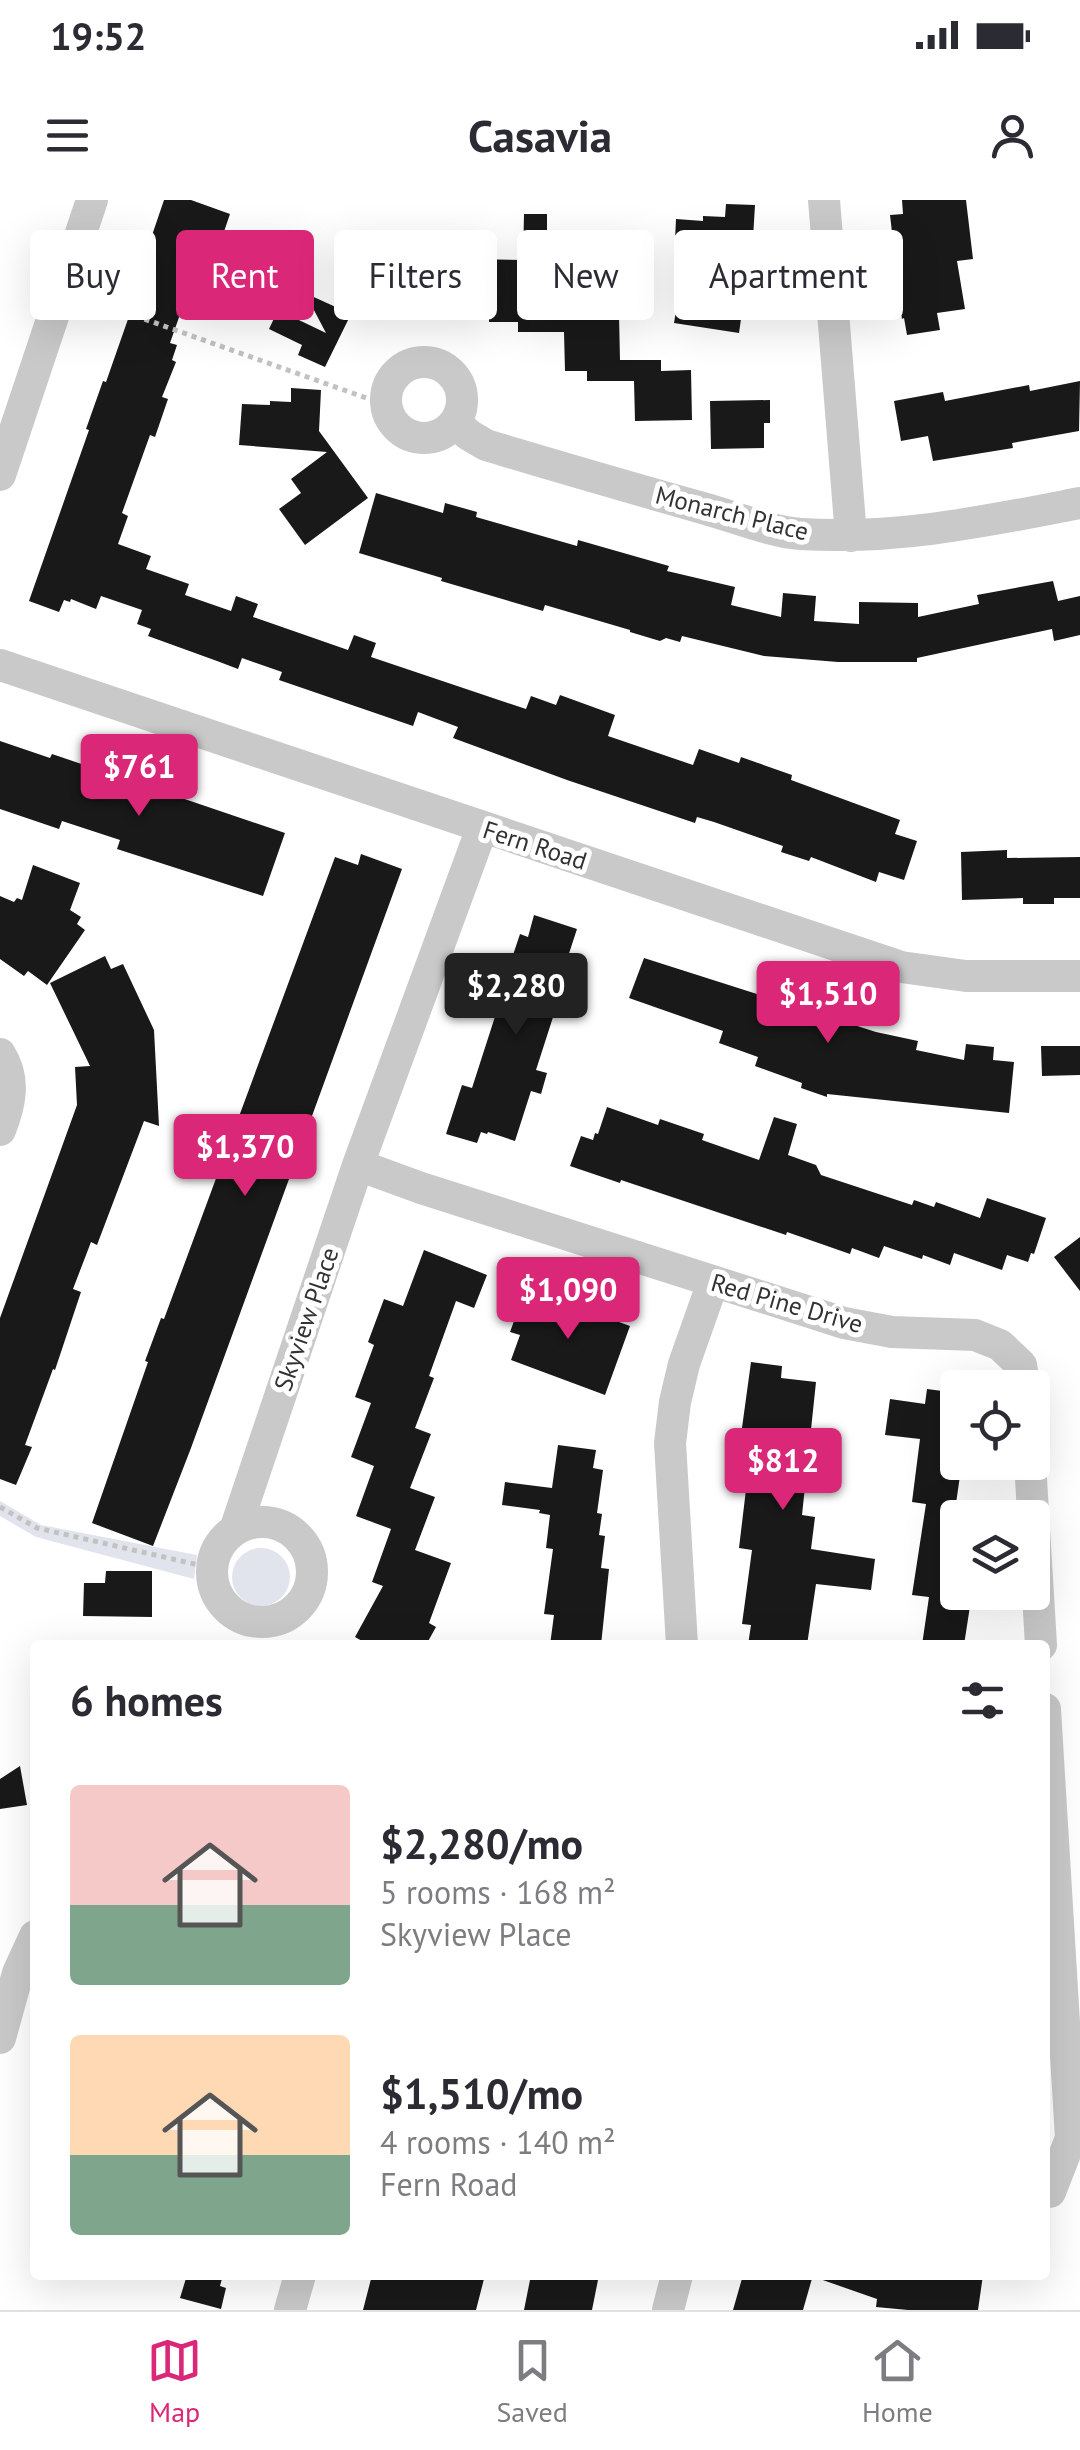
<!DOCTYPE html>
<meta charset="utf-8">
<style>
:root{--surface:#fff;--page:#f7f7f7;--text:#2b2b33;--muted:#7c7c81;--line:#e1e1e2;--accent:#db2777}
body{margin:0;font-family:"PT Sans",sans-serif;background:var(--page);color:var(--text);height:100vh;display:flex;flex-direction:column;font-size:38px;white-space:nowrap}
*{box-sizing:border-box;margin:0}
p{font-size:32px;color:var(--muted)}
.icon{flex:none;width:55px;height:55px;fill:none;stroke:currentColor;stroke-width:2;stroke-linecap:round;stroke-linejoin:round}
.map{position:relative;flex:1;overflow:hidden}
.details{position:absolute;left:30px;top:1440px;width:1020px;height:640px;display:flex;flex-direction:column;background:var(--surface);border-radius:10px;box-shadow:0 10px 40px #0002}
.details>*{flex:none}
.banner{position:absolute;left:30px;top:30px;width:1020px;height:90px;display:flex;gap:20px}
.tools{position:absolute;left:940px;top:1170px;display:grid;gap:20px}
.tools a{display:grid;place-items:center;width:110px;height:110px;border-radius:10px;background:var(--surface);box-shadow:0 10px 40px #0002;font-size:50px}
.price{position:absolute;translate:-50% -85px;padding:0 22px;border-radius:10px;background:var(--accent);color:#fff;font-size:32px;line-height:65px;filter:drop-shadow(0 2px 5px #0008)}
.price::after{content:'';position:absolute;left:50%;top:60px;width:30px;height:22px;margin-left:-15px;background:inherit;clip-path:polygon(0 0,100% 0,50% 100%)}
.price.active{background:#222;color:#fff}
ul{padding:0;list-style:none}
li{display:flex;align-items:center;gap:30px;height:250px;padding:0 40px}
li span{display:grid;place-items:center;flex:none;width:280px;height:200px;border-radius:10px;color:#555}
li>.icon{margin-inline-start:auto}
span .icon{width:120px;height:120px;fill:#fffc;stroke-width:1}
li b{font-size:42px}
h2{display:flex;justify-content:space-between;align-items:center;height:120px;padding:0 40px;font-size:42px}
.chip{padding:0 35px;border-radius:10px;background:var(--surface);box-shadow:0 10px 40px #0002;font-size:35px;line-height:90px}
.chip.active{background:var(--accent);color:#fff}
.status{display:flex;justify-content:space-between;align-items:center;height:70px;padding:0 50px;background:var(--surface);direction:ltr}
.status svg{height:28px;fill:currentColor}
header{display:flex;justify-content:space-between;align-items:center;height:130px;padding:0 40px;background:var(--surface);font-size:45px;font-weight:800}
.tab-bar{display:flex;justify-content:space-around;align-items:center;height:140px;border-top:2px solid var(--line);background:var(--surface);font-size:28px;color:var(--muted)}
.tab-bar a{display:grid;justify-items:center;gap:5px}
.tab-bar .active{color:var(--accent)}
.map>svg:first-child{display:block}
</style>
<div class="status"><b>19:52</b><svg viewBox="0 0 49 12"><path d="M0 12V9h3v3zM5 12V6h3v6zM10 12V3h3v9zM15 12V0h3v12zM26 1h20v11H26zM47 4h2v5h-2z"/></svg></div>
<header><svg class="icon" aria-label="menu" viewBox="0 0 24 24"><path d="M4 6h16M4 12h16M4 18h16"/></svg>Casavia<svg class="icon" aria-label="person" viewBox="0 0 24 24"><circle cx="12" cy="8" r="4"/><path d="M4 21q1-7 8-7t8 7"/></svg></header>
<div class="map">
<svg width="1080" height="2110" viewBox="0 0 1080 2110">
<rect width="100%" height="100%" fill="#fff"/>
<!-- green -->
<path fill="#e2e4ed" d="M 0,1301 L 41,1325 L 197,1355 L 194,1379 L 36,1337 L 0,1316 Z
M232 1377a29 29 0 1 1 58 0a29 29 0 1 1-58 0Z"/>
<!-- building -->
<path fill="#191919" d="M 164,0 L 191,0 L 230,14 L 198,108 L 184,103 L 170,143 L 177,145 L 172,160 L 176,162 L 162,197 L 168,199 L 155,237 L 150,235 L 122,313 L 128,316 L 118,344 L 151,356 L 146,369 L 189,384 L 185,395 L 231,411 L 236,396 L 258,404 L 253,417 L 348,450 L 354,435 L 376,443 L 371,457 L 526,509 L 531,496 L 556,505 L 560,495 L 615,515 L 608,536 L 693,565 L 699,549 L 739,563 L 741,557 L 792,575 L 791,580 L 900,620 L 895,634 L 917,641 L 904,680 L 879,672 L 876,682 L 811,657 L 809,661 L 781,652 L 783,646 L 714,622 L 697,617 L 695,623 L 567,580 L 453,538 L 458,527 L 418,512 L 413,526 L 279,480 L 282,472 L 242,458 L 238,469 L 217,461 L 148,436 L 151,429 L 137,424 L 142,410 L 101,396 L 96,409 L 71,399 L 70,402 L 64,400 L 59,412 L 29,401 L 89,230 L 86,229 L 103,181 L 106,182 L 134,102 L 130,100 Z
M 902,0 L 966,0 L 973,59 L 957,61 L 965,109 L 937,113 L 940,130 L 907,135 L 904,118 L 902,119 L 893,58 L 895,58 L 890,15 L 903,14 Z
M 726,4 L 755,5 L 751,72 L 759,73 L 758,106 L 743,105 L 739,133 L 674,123 L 684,62 L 674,62 L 676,19 L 703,21 L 703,16 L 725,17 Z
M 524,14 L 547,14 L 547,56 L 550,56 L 549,107 L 609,106 L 609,116 L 619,115 L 620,160 L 661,160 L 661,171 L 691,170 L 692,220 L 635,221 L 634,181 L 587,181 L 587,171 L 565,171 L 564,132 L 518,132 L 518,122 L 489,122 L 489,95 L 442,95 L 442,78 L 358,112 L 340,68 L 408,40 L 470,40 L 470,59 L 523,60 Z
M 305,93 L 351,114 L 325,167 L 298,155 L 302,145 L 269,129 L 278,110 L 326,133 Z
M 1080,181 L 1079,231 L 1012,243 L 1013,248 L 933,261 L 928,236 L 901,241 L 894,201 L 943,192 L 945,201 L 1029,185 L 1030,191 Z
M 291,188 L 321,190 L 319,231 L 368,298 L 305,345 L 279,309 L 301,293 L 291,279 L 327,252 L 239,245 L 242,204 L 270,205 L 270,201 L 291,202 Z
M 770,200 L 770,223 L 764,223 L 764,248 L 711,249 L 710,201 Z
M 376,293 L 443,313 L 445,303 L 477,312 L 476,317 L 577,346 L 578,340 L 669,366 L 667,371 L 735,387 L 731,405 L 781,417 L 783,393 L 816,396 L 814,421 L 859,424 L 859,402 L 918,403 L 918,417 L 979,404 L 977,395 L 1053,381 L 1058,401 L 1080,396 L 1080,435 L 1054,441 L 1052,429 L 917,458 L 917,462 L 838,462 L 764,456 L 682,436 L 680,442 L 666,438 L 660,441 L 630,432 L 630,430 L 545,405 L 543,411 L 441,381 L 442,378 L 359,353 Z
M 0,541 L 50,558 L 52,554 L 285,633 L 263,696 L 117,649 L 120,640 L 62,621 L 59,629 L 0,609 Z
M 1007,650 L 1007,658 L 1080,657 L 1080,698 L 1054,698 L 1054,704 L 1023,704 L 1023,698 L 962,700 L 961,652 Z
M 361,654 L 402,669 L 191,1248 L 153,1346 L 92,1323 L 148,1162 L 145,1161 L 161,1118 L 164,1119 L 335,657 L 358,665 Z
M 33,665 L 80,683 L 70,710 L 81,717 L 77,724 L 85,730 L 47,785 L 28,771 L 24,776 L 0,759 L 0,696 L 14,702 L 17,698 L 22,700 Z
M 534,715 L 577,729 L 560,781 L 564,783 L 536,870 L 547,873 L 541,894 L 531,891 L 515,941 L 488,932 L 487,934 L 481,932 L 477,943 L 446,934 L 462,885 L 472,888 L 501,798 L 506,799 L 520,758 L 513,755 L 520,734 L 528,737 Z
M 105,756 L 111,769 L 123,764 L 154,830 L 159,926 L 144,921 L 97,1045 L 91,1042 L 73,1089 L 81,1092 L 55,1170 L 53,1169 L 25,1245 L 32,1247 L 16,1285 L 0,1279 L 0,1118 L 77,905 L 75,867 L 90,866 L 50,783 Z
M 644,758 L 876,832 L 918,841 L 916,850 L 964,860 L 966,844 L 994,847 L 993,860 L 1014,862 L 1009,913 L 827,894 L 827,897 L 801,888 L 802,883 L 755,866 L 758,857 L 719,843 L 723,831 L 629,798 Z
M 1041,846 L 1080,846 L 1080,875 L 1042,876 Z
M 607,907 L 658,925 L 660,919 L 704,934 L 702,940 L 759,960 L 774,917 L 797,924 L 788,955 L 816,965 L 821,975 L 912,1005 L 914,1000 L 934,1007 L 936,1002 L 980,1018 L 987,998 L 1046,1018 L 1034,1054 L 1031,1053 L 1028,1062 L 1007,1055 L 1002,1070 L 954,1053 L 950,1065 L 923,1055 L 922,1059 L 884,1046 L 879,1058 L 852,1048 L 850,1054 L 787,1032 L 786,1035 L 621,980 L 620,983 L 570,966 L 581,936 L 593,940 L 595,933 L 598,934 Z
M 1080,1037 L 1080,1091 L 1054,1057 Z
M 424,1050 L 487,1075 L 474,1108 L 456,1101 L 429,1176 L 434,1178 L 415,1228 L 431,1234 L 410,1288 L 435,1297 L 415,1350 L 451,1363 L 429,1423 L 436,1427 L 426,1445 L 369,1445 L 355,1437 L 383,1386 L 372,1382 L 391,1329 L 356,1316 L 374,1266 L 351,1257 L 371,1203 L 355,1197 L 374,1145 L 368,1142 L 384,1099 L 403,1106 Z
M 525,1091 L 596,1117 L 597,1114 L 630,1126 L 605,1195 L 511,1160 L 520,1135 L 510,1132 Z
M 751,1162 L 782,1166 L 781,1178 L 816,1182 L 802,1315 L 815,1317 L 811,1349 L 875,1359 L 871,1390 L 816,1384 L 807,1445 L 748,1445 L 751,1425 L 742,1424 L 752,1350 L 739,1348 L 747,1281 L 735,1279 Z
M 927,1189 L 958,1193 L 951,1255 L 958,1256 L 958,1262 L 962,1262 L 953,1324 L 958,1325 L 958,1392 L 972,1393 L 964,1445 L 922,1445 L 929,1397 L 912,1395 L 926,1304 L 912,1302 L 920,1239 L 885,1235 L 890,1199 L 925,1204 Z
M 558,1245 L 596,1250 L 593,1268 L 603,1270 L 597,1313 L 602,1314 L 599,1335 L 605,1336 L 601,1368 L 609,1369 L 601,1445 L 550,1445 L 554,1415 L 544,1414 L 553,1349 L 546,1348 L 550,1315 L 539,1313 L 540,1310 L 502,1305 L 505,1282 L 552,1288 Z
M 106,1371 L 152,1371 L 152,1417 L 83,1416 L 84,1383 L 105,1383 Z
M 20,1566 L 27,1605 L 0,1609 L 0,1579 Z
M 187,2075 L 223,2075 L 220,2086 L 226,2088 L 221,2109 L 180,2098 Z
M 372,2075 L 485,2075 L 476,2110 L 363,2110 Z
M 531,2075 L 599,2075 L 592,2110 L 524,2110 Z
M 743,2075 L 813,2075 L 803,2110 L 733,2110 Z
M 817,2075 L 983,2075 L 978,2110 L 908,2110 L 876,2107 L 877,2099 L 817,2078 Z"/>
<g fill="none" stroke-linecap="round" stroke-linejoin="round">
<!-- path -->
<path stroke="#c2c2c2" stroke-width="5" stroke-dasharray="5 5" stroke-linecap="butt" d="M 88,99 L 386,205
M 0,1307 L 37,1328 L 212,1368"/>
<!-- minor -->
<path stroke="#c9c9c9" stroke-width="32" d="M 824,0 L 851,336
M386 200a38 38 0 1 1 76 0a38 38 0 1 1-76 0Z
M 455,223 L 469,235 L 486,245 C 559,267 632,288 706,309 C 735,317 771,332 801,334 C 897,340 987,321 1080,303
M 0,275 L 92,0
M 0,465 L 901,767 L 966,776 L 1080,776
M 0,854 C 16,879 10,905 0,930
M 358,965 L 421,988 L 844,1123 L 892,1132 L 975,1135 L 1000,1145 L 1021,1165 L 1025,1188
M 1030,1262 L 1041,1445
M212 1372a50 50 0 1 1 100 0a50 50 0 1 1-100 0Z
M 235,1330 L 358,965 L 482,628
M 682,1445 L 670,1243 L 675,1202 L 684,1164 L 713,1082
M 1045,1509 L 1071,1938 L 1050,1992 L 1045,1992
M 0,1838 L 18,1773 L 35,1736
M 290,2110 L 300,2075
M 668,2110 L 677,2075"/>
</g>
<g text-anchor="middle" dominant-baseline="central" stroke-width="10" stroke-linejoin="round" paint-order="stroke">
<!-- street labels -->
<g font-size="25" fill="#323232" stroke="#fff">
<text transform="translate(732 313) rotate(14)">Monarch Place</text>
<text transform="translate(535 645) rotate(18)">Fern Road</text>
<text transform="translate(787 1103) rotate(16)">Red Pine Drive</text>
<text transform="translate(306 1119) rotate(-71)">Skyview Place</text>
</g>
</g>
</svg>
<div class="tools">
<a><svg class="icon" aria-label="locate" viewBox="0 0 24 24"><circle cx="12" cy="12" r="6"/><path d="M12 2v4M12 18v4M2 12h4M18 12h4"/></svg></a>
<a><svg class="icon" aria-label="layers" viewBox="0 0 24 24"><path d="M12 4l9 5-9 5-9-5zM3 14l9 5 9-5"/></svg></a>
</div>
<b class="price" style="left:139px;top:619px">$761</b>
<b class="price active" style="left:516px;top:838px">$2,280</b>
<b class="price" style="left:828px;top:846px">$1,510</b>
<b class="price" style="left:245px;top:999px">$1,370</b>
<b class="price" style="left:568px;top:1142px">$1,090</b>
<b class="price" style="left:783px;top:1313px">$812</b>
<div class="banner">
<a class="chip">Buy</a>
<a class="chip active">Rent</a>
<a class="chip">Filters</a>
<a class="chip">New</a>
<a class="chip">Apartment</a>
</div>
<section class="details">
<h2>6 homes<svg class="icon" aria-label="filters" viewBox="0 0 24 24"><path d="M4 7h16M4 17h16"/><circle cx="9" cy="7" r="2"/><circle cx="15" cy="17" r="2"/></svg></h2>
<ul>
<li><span style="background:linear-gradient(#f6c9c9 60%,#7fa58c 0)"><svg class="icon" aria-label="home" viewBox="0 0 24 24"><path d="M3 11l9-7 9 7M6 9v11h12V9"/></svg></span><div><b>$2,280/mo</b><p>5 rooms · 168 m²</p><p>Skyview Place</p></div></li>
<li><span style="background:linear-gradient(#ffd9b3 60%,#7fa58c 0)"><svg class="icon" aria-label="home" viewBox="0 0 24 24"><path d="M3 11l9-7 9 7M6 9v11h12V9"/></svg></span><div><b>$1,510/mo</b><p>4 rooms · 140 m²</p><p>Fern Road</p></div></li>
</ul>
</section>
</div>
<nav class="tab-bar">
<a class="active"><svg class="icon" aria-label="map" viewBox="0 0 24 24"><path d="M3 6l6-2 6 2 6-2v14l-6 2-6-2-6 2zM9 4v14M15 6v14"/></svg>Map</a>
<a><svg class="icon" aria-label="saved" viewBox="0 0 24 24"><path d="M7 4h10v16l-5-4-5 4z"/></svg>Saved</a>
<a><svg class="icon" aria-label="home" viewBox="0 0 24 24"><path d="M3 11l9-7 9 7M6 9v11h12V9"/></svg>Home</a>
</nav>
